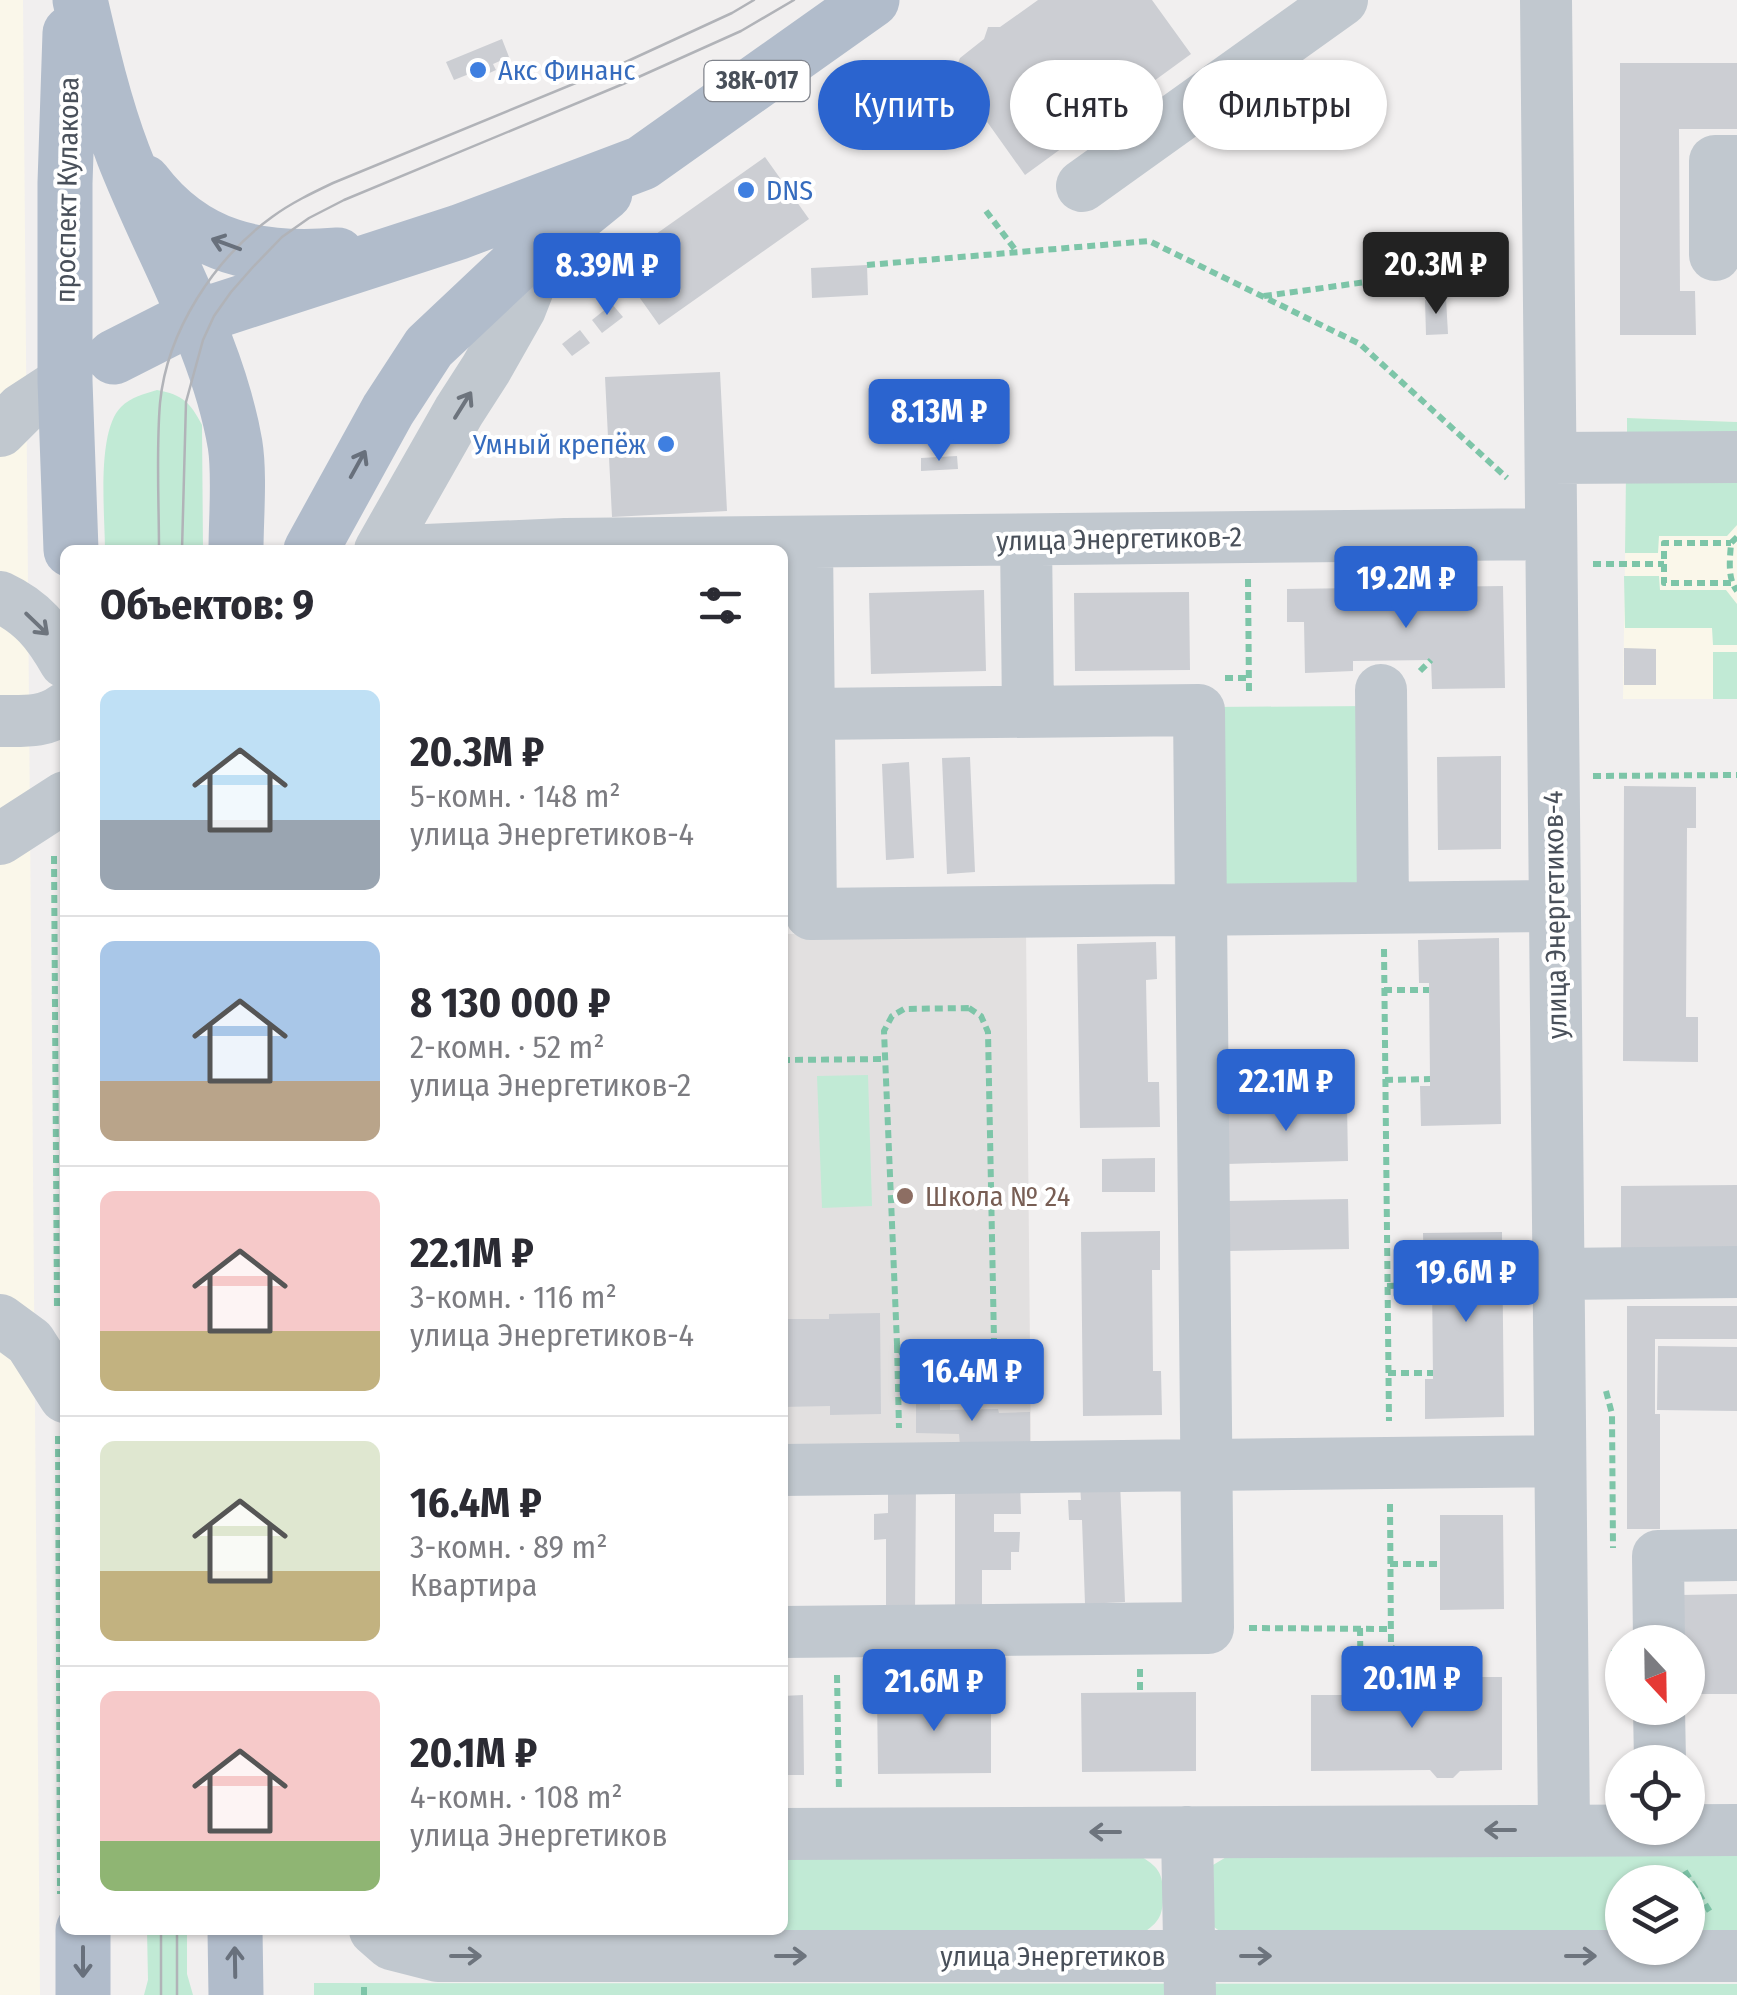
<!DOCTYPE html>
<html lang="ru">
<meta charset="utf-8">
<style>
:root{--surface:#fff;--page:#f2f2f3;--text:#2b2b33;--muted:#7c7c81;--line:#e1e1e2;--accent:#2b64cf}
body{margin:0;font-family:"Fira Sans Condensed",sans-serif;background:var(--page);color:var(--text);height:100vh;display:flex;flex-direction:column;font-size:38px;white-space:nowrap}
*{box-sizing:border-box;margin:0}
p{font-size:32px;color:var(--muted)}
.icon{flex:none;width:55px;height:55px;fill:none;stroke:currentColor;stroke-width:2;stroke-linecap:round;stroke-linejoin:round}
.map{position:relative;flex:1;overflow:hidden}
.sheet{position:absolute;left:60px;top:545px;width:728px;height:1390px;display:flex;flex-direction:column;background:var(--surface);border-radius:15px;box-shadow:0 2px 8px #0004}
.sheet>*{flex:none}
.top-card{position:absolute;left:818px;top:60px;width:768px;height:90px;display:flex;gap:20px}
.needle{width:65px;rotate:158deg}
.fabs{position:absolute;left:1605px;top:1625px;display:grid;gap:20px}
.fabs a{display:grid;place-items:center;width:100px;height:100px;border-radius:50%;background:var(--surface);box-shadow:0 2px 8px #0004;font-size:50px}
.price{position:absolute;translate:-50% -85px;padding:0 22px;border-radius:10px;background:var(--accent);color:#fff;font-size:32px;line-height:65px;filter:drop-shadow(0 2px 5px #0008)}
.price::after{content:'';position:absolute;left:50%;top:60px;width:30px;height:22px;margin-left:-15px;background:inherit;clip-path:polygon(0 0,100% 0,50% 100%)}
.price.active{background:#222;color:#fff}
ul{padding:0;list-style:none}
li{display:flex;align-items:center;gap:30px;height:250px;padding:0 40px}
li+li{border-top:2px solid var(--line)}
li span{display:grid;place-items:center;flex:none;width:280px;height:200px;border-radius:15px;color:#555}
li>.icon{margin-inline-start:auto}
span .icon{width:120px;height:120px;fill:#fffc;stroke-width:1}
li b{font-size:42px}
h2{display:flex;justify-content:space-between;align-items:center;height:120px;padding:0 40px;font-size:42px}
.tag{padding:0 35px;border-radius:45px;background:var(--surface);box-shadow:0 2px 8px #0004;font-size:35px;line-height:90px}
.tag.active{background:var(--accent);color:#fff}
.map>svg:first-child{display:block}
</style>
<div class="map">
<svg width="1737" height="1995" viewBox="0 0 1737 1995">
<rect width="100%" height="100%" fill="#f1efef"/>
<!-- commercial -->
<path fill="#faf7ea" d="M 0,0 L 23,0 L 40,1995 L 0,1995 Z
M 1627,418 L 1737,422 L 1737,699 L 1623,699 Z"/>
<!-- education -->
<path fill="#e2e0e0" d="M 1026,930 L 1031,1459 L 783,1461 L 782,934 Z"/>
<!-- green -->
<path fill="#c1ead5" d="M 157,390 C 183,395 190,402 202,425 L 203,550 L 105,550 C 105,515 96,432 121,407 C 131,397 144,394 157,390 Z
M 1627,418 L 1737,422 L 1737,443 L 1627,444 Z
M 1737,473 L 1737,525 L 1727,536 L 1659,536 L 1658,553 L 1625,553 L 1626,474 Z
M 1624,576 L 1659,576 L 1660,590 L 1726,590 L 1737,604 L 1737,645 L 1713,645 L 1712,628 L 1625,628 Z
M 1713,652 L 1737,652 L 1737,699 L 1713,699 Z
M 1371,706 L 1372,897 L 1213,899 L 1212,707 Z
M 868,1075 L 872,1206 L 822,1208 L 817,1076 Z
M 1737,1851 L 1737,1939 L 1688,1939 L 1688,1882 L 1622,1882 L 1622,1939 L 1228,1937 L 1214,1927 L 1213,1865 L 1228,1856 Z
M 783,1852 L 1139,1855 C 1158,1867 1163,1872 1163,1895 C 1163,1918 1158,1923 1139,1936 L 782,1930 Z
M 147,1930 L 187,1930 L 187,1974 L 193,1995 L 144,1995 L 148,1980 Z
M 314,1983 L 1737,1984 L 1737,1995 L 314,1995 Z"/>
<!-- building -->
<path fill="#ccced3" d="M 1038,0 L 1152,0 L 1191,54 L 1025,175 L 973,102 L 962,93 L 956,81 L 955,70 L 960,58 L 984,39 L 988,27 L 1000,27 Z
M 502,39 L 509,57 L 493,64 L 496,70 L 472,81 L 469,74 L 454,80 L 446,62 Z
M 1620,63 L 1737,63 L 1737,129 L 1679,129 L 1680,291 L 1695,291 L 1696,335 L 1620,335 Z
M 765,157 L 809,219 L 659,325 L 615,263 Z
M 867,265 L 868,295 L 812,298 L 811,268 Z
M 1446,298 L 1448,334 L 1426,335 L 1425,300 Z
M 612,304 L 623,317 L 602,333 L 592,320 Z
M 580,330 L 590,343 L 572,356 L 562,344 Z
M 720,372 L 727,511 L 612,517 L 605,377 Z
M 957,456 L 958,469 L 921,471 L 921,458 Z
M 1503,586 L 1505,688 L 1432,689 L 1431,660 L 1353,661 L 1353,671 L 1305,673 L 1304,622 L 1287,622 L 1287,589 Z
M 984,590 L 986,671 L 871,674 L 869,593 Z
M 1189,592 L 1190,670 L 1075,671 L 1074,593 Z
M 1624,648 L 1656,649 L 1656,685 L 1624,685 Z
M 1501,756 L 1501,849 L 1438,850 L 1437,757 Z
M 970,757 L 975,872 L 947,874 L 942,758 Z
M 909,762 L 914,858 L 886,860 L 882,764 Z
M 1624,786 L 1696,787 L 1696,828 L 1687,828 L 1686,1017 L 1698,1017 L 1698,1062 L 1623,1061 Z
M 1499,938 L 1501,1124 L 1421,1126 L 1420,1086 L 1430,1086 L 1430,1079 L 1429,983 L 1419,983 L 1418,940 Z
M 1156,942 L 1157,979 L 1146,980 L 1148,1082 L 1159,1082 L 1160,1127 L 1080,1128 L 1077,944 Z
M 1347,1104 L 1348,1161 L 1226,1164 L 1225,1107 Z
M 1155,1158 L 1155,1192 L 1102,1192 L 1102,1159 Z
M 1737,1185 L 1737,1254 L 1621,1255 L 1621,1186 Z
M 1348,1199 L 1349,1249 L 1227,1251 L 1226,1201 Z
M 1160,1231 L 1160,1270 L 1152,1270 L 1153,1371 L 1161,1371 L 1162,1415 L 1083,1416 L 1081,1232 Z
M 1502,1232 L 1504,1417 L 1425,1419 L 1425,1379 L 1433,1379 L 1432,1277 L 1424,1278 L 1423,1233 Z
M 1627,1306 L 1737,1306 L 1737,1339 L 1655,1339 L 1655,1414 L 1660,1414 L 1660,1529 L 1627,1529 Z
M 880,1313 L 881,1414 L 830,1415 L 830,1406 L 782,1407 L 782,1319 L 829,1319 L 829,1314 Z
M 1658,1346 L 1737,1347 L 1737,1411 L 1657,1410 Z
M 916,1395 L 940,1395 L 940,1410 L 998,1409 L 999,1413 L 1030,1412 L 1030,1444 L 960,1446 L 959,1434 L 916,1433 Z
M 1120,1482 L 1125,1602 L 1085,1604 L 1082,1520 L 1069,1520 L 1068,1500 L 1081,1500 L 1080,1484 Z
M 888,1483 L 916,1483 L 915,1616 L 886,1616 L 886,1539 L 874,1540 L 874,1514 L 888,1513 Z
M 955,1483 L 1020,1483 L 1021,1514 L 994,1514 L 994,1532 L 1020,1532 L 1019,1552 L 1011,1552 L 1011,1570 L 982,1570 L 982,1614 L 955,1614 Z
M 1440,1515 L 1503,1515 L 1504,1609 L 1440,1610 Z
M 1737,1594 L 1737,1694 L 1688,1694 L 1688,1642 L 1681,1642 L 1680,1595 Z
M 1437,1677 L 1502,1677 L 1502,1770 L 1460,1771 L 1453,1778 L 1437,1778 L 1430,1770 L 1311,1771 L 1311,1695 L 1352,1695 L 1352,1704 L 1437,1703 Z
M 1196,1692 L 1196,1771 L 1082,1772 L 1081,1693 Z
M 991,1694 L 991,1773 L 878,1774 L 877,1695 Z
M 803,1695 L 804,1775 L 782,1775 L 782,1696 Z"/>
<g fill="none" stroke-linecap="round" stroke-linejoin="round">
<!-- path -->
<path stroke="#7dc5a8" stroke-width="6" stroke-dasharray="8 5" stroke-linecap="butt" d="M 986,211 L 1017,252
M 867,265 L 1149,241 L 1360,344 L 1507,478
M 1264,296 L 1461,269 L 1507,285
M 1737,537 L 1731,543 C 1730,559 1727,578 1737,591
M 1593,564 L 1664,564
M 1248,579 L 1249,692
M 1731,583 L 1664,583 L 1664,543 L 1731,543
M 1420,671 L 1431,660
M 1225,678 L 1249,678
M 1593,776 L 1737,775
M 54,856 L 57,1309
M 1384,949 L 1389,1421
M 1384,990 L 1429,990
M 969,1008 L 981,1016 L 988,1032 L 994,1341 L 988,1354 L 974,1361 L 917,1363 L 904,1357 L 897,1344 L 884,1031 L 892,1016 L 904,1009 Z
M 782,1060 L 886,1059
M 1385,1080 L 1430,1079
M 1387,1286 L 1432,1285
M 897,1345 L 899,1428
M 1388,1373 L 1433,1373
M 1606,1391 L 1612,1414 L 1613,1548
M 58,1436 L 60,1894
M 1390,1504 L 1391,1646 L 1434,1704
M 1390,1564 L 1440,1564
M 1249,1628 L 1391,1629
M 1360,1628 L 1361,1704
M 1614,1650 L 1615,1698
M 1140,1669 L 1140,1693
M 935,1671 L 935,1695
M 837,1675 L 839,1792
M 1685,1871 L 1710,1912
M 364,1995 L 364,1985"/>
<!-- minor -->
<path stroke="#c1c8cf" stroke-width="52" d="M 1546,0 L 1564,1830
M 1082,186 L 1342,0
M 1715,255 L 1715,161 L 1737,161
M 0,431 L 22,409 L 65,381
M 1551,458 L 1737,457
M 1026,540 L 1028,712
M 807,543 L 811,914 L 1555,906
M 380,550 L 459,411 L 486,369 L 520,309 L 547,240
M 426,550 L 565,544 L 1551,534
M 0,597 C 32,612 48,632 65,662
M 1381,690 L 1383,908
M 0,721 C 24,721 45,723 65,708
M 0,839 L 65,797
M 1558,1274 L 1737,1272
M 0,1320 L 30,1342 L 65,1397
M 782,1470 L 1560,1461
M 782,1632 L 1208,1628 L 1199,710 L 809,714
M 1659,1642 L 1658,1556 L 1737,1555
M 1659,1708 L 1660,1762
M 1187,1832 L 1190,1995
M 782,1834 L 1737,1830
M 375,1930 L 391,1944 L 438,1956 L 1737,1956"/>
<!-- major -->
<path stroke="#b1bccb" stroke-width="55" d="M 80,0 C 92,52 104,104 123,154 C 160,250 217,341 235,444 C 240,475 236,518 236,550
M 70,33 L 65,183 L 65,381 L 71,550
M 144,182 C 194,248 260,262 338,255
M 114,357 L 185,321 L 459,232 L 642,163 L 872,0
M 311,550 L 388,410 L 429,347 L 515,266 L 605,193
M 83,1930 L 83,1995
M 235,1930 L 236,1995"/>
<!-- tram -->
<path stroke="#b1b3b8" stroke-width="2.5" d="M 159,550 C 159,502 156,452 160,403 C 167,331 214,259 272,217 C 291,203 312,193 333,183 L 617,66 L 732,13 L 754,0
M 182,550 L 186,402 L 203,340 L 214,316 L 231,292 L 253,267 L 282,237 L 309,218 L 344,200 L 623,84 L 741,31 L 794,0
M 161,1930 L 161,1995
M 177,1930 L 177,1995"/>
</g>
<!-- one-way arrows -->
<defs><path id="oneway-shaft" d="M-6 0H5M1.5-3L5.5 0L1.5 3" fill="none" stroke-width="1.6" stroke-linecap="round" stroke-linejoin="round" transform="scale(2.5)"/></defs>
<g stroke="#68707c">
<use href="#oneway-shaft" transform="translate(226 244) rotate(-160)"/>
<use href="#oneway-shaft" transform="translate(358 464) rotate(-61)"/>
<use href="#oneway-shaft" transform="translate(83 1962) rotate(90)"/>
<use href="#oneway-shaft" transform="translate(235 1962) rotate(-91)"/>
</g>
<g stroke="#6d747d">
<use href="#oneway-shaft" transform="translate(463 405) rotate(-58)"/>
<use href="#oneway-shaft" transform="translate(37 624) rotate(44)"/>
<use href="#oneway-shaft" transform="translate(1500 1830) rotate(180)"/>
<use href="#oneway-shaft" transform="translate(1105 1832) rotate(180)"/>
<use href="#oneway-shaft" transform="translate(466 1956)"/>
<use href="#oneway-shaft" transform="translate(791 1956)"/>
<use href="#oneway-shaft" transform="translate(1256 1956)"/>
<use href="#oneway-shaft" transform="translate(1581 1956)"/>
</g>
<!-- markers -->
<g fill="#3f7fe0" stroke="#fff" stroke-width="4">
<circle cx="478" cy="70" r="10"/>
<circle cx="746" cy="190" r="10"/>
<circle cx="666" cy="444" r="10"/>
</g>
<circle fill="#8d6e63" stroke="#fff" stroke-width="4" cx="905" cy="1196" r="10"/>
<g text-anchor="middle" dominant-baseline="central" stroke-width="8" stroke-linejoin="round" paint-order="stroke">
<!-- shield labels -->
<rect fill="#fff" stroke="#80848c" stroke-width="2.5" x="704.5" y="61" width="105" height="40" rx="8"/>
<g font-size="25" font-weight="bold" fill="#49505a">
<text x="757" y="81">38К-017</text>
</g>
<!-- shop labels -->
<g font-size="28" fill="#366cbe" stroke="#fff" text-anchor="start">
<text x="498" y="70">Акс Финанс</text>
<text x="766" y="190">DNS</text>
<text x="646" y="444" text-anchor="end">Умный крепёж</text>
</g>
<!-- street labels -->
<g font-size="28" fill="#49505a" stroke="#fff">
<text transform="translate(67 190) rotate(-89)">проспект Кулакова</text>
<text transform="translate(1119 539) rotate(-1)">улица Энергетиков-2</text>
<text transform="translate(1555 915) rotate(-91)">улица Энергетиков-4</text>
<text x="1053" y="1956">улица Энергетиков</text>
</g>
<!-- education labels -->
<g font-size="28" fill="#785e54" stroke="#fff" text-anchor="start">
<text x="925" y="1196">Школа № 24</text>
</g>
</g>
</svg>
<div class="fabs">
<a><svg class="needle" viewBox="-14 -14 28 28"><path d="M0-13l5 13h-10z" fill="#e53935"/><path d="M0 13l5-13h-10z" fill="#7c7c81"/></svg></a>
<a><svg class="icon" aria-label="locate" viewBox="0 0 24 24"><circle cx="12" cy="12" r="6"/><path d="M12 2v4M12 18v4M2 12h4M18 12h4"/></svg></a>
<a><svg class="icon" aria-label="layers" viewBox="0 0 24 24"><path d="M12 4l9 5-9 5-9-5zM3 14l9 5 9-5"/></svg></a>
</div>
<b class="price active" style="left:1436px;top:317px">20.3M ₽</b>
<b class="price" style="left:607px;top:318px">8.39M ₽</b>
<b class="price" style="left:939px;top:464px">8.13M ₽</b>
<b class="price" style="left:1406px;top:631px">19.2M ₽</b>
<b class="price" style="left:1286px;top:1134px">22.1M ₽</b>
<b class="price" style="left:1466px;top:1325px">19.6M ₽</b>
<b class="price" style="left:972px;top:1424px">16.4M ₽</b>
<b class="price" style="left:1412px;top:1731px">20.1M ₽</b>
<b class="price" style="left:934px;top:1734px">21.6M ₽</b>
<div class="top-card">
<a class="tag active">Купить</a>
<a class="tag">Снять</a>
<a class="tag">Фильтры</a>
</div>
<section class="sheet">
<h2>Объектов: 9<svg class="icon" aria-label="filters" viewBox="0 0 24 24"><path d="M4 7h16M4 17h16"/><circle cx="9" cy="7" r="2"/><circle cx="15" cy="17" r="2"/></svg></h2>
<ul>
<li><span style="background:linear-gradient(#bfe0f5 65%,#9aa5b1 0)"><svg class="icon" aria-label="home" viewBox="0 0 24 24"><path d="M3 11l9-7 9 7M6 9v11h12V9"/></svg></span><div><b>20.3M ₽</b><p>5-комн. · 148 m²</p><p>улица Энергетиков-4</p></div></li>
<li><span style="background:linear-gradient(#a9c7e8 70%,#b9a48a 0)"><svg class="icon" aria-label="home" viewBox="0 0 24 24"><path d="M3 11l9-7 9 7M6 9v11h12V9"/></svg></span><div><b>8 130 000 ₽</b><p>2-комн. · 52 m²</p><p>улица Энергетиков-2</p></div></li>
<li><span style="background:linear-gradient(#f6c9c9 70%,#c2b280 0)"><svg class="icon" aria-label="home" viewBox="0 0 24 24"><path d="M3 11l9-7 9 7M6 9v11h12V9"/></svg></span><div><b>22.1M ₽</b><p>3-комн. · 116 m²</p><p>улица Энергетиков-4</p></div></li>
<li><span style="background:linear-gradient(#dfe7d0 65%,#c2b280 0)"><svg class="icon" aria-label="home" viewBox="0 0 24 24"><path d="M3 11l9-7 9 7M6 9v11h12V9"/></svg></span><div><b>16.4M ₽</b><p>3-комн. · 89 m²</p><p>Квартира</p></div></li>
<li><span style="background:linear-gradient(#f6c9c9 75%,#8fb573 0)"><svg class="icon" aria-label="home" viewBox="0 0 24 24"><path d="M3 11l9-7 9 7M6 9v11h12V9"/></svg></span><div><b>20.1M ₽</b><p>4-комн. · 108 m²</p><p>улица Энергетиков</p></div></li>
</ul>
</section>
</div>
